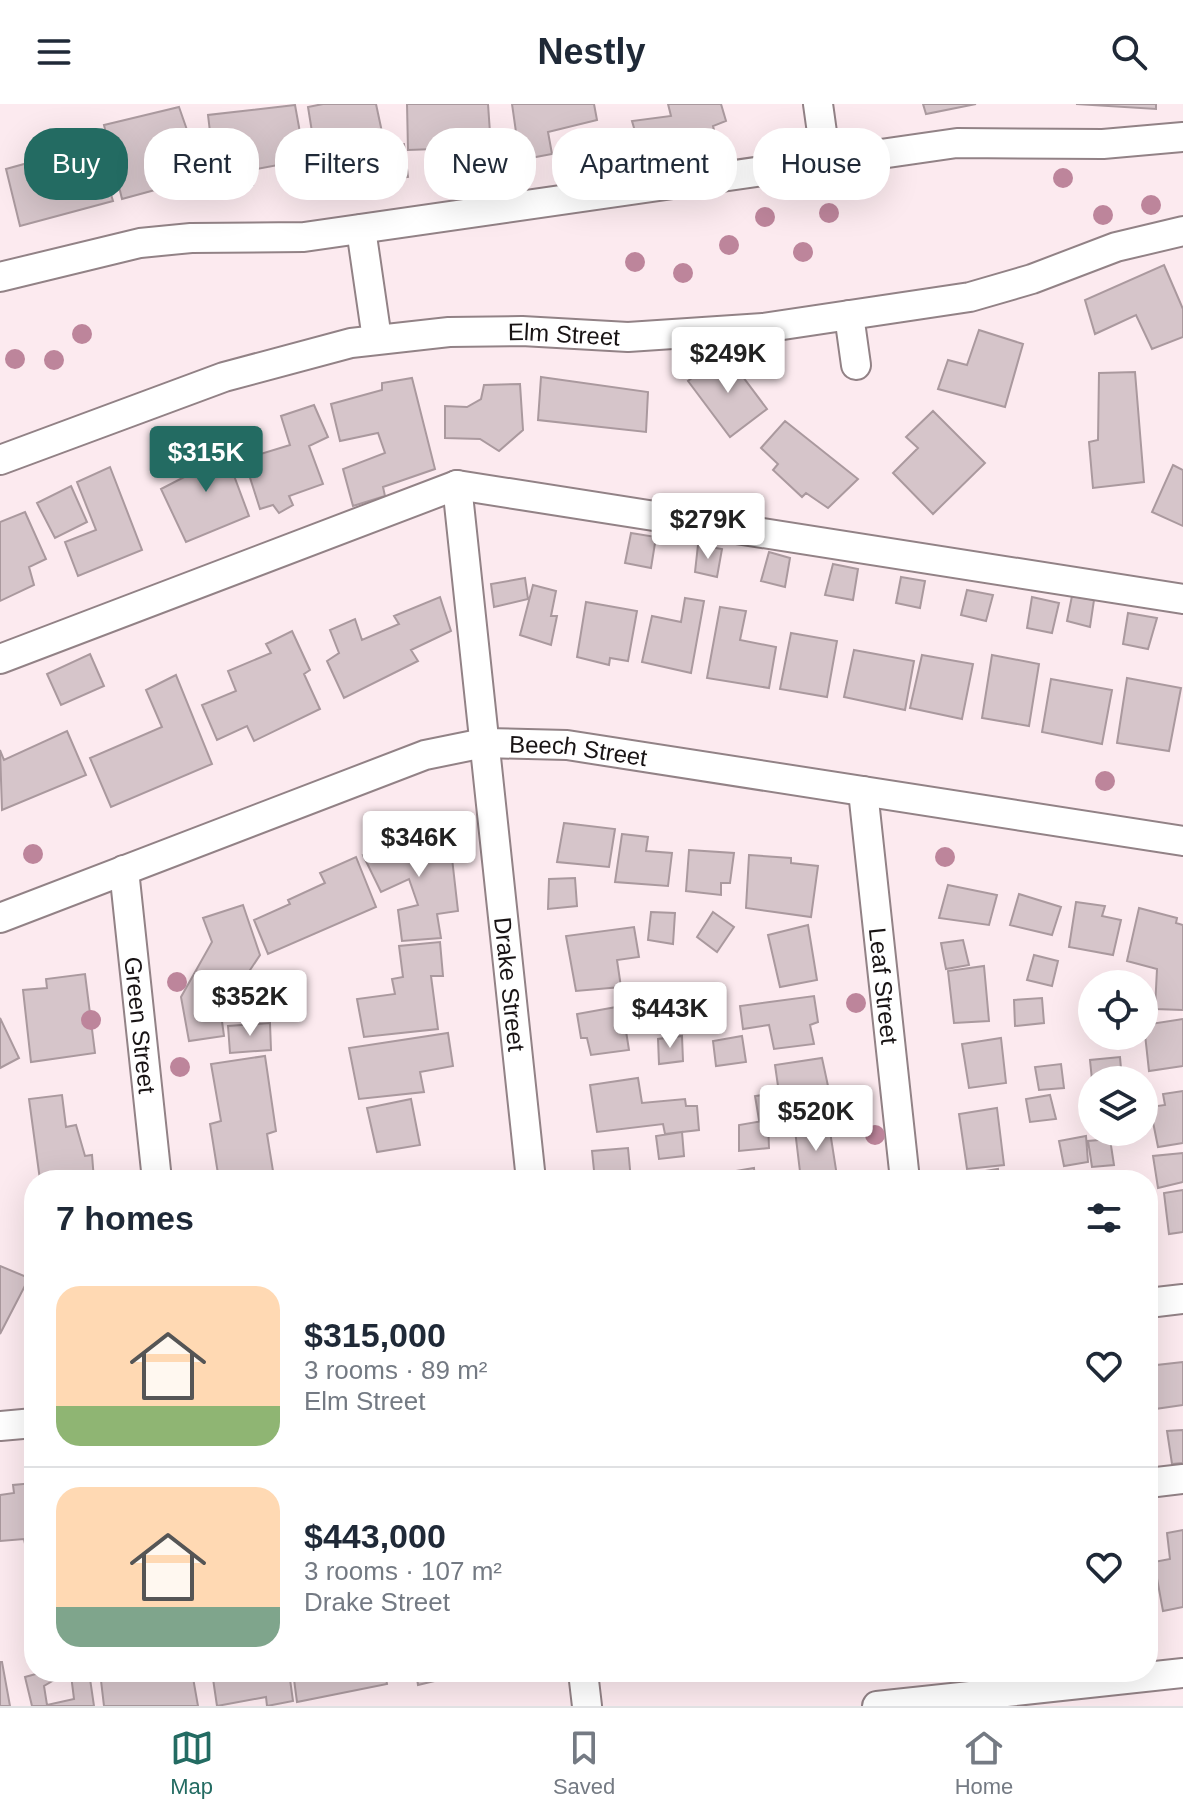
<!DOCTYPE html>
<meta charset="utf-8">
<style>
:root{--surface:#fff;--page:#f2f2f3;--text:#1f2937;--muted:#747a83;--line:#e0e1e3;--accent:#236b62}
body{margin:0;font-family:Helvetica,sans-serif;background:var(--page);color:var(--text);height:100vh;display:flex;flex-direction:column;font-size:30px;white-space:nowrap}
*{box-sizing:border-box;margin:0}
p{font-size:26px;color:var(--muted)}
.icon{flex:none;width:44px;height:44px;fill:none;stroke:currentColor;stroke-width:2;stroke-linecap:round;stroke-linejoin:round}
.map{position:relative;flex:1;overflow:hidden}
.drawer{position:absolute;left:24px;top:1066px;width:1134px;height:512px;display:flex;flex-direction:column;background:var(--surface);border-radius:32px;box-shadow:0 8px 32px #0002}
.drawer>*{flex:none}
.hud{position:absolute;left:24px;top:24px;width:1136px;height:72px;display:flex;gap:16px}
.fabs{position:absolute;left:1078px;top:866px;display:grid;gap:16px}
.fabs a{display:grid;place-items:center;width:80px;height:80px;border-radius:50%;background:var(--surface);box-shadow:0 8px 32px #0002;font-size:40px}
.price{position:absolute;translate:-50% -68px;padding:0 18px;border-radius:8px;background:#fff;color:#222;font-size:26px;line-height:52px;filter:drop-shadow(0 2px 4px #0008)}
.price::after{content:'';position:absolute;left:50%;top:48px;width:24px;height:18px;margin-left:-12px;background:inherit;clip-path:polygon(0 0,100% 0,50% 100%)}
.price.current{background:var(--accent);color:#fff}
ul{padding:0;list-style:none}
li{display:flex;align-items:center;gap:24px;height:200px;padding:0 32px}
li+li{border-top:2px solid var(--line)}
li span{display:grid;place-items:center;flex:none;width:224px;height:160px;border-radius:24px;color:#555}
li>.icon{margin-inline-start:auto}
span .icon{width:96px;height:96px;fill:#fffc;stroke-width:1}
li b{font-size:34px}
h2{display:flex;justify-content:space-between;align-items:center;height:96px;padding:0 32px;font-size:34px}
.pill{padding:0 28px;border-radius:32px;background:var(--surface);box-shadow:0 8px 32px #0002;font-size:28px;line-height:72px}
.pill.current{background:var(--accent);color:#fff}
header{display:flex;justify-content:space-between;align-items:center;height:104px;padding:0 32px;background:var(--surface);font-size:36px;font-weight:600}
.tabs{display:flex;justify-content:space-around;align-items:center;height:112px;border-top:2px solid var(--line);background:var(--surface);font-size:22px;color:var(--muted)}
.tabs a{display:grid;justify-items:center;gap:4px}
.tabs .current{color:var(--accent)}
.map>svg:first-child{display:block}
</style>
<header><svg class="icon" aria-label="menu" viewBox="0 0 24 24"><path d="M4 6h16M4 12h16M4 18h16"/></svg>Nestly<svg class="icon" aria-label="search" viewBox="0 0 24 24"><circle cx="10" cy="10" r="6"/><path d="M15 15l6 6"/></svg></header>
<div class="map">
<svg width="1183" height="1602" viewBox="0 0 1183 1602">
<rect width="100%" height="100%" fill="#fceaef"/>
<!-- building -->
<path fill="#d6c5ca" stroke="#aa999e" stroke-width="2" d="M 323,0 L 376,0 L 382,28 L 353,35 L 359,74 L 321,84 L 308,3 Z
M 407,0 L 488,0 L 491,43 L 408,46 Z
M 512,0 L 594,0 L 597,16 L 548,28 L 552,50 L 520,56 Z
M 668,0 L 721,0 L 726,17 L 713,22 L 719,46 L 644,58 L 632,17 L 671,12 Z
M 923,0 L 976,0 L 926,10 Z
M 1076,0 L 1156,0 L 1156,5 Z
M 295,1 L 305,56 L 251,66 L 253,81 L 217,87 L 208,11 Z
M 179,3 L 194,46 L 158,56 L 166,83 L 122,95 L 104,21 Z
M 96,40 L 113,97 L 20,122 L 6,65 Z
M 404,40 L 408,73 L 370,78 L 368,43 Z
M 1164,161 L 1183,205 L 1183,233 L 1152,245 L 1136,211 L 1095,230 L 1085,196 Z
M 979,226 L 1023,240 L 1005,303 L 938,285 L 948,256 L 967,261 Z
M 725,249 L 767,305 L 730,333 L 688,277 Z
M 1135,268 L 1144,378 L 1093,384 L 1089,338 L 1098,336 L 1099,269 Z
M 541,273 L 648,288 L 646,328 L 538,316 Z
M 412,274 L 435,365 L 383,383 L 385,392 L 353,402 L 343,365 L 385,349 L 378,329 L 340,337 L 331,300 L 382,286 L 382,279 Z
M 520,280 L 523,326 L 499,347 L 480,335 L 445,334 L 445,302 L 467,303 L 481,295 L 484,281 Z
M 314,301 L 328,333 L 309,342 L 323,380 L 289,392 L 293,401 L 279,409 L 273,401 L 260,405 L 244,355 L 290,341 L 281,312 Z
M 933,307 L 985,359 L 933,410 L 893,369 L 918,344 L 906,333 Z
M 785,317 L 858,375 L 828,404 L 806,389 L 802,393 L 773,366 L 778,360 L 761,344 Z
M 220,334 L 249,412 L 186,438 L 161,385 L 196,367 L 189,348 Z
M 1173,361 L 1183,366 L 1183,422 L 1152,408 Z
M 110,363 L 142,446 L 78,472 L 65,438 L 96,426 L 77,378 Z
M 71,382 L 87,418 L 55,434 L 37,399 Z
M 25,408 L 46,455 L 29,463 L 34,481 L 0,497 L 0,418 Z
M 631,429 L 656,433 L 651,464 L 625,459 Z
M 698,441 L 722,445 L 717,473 L 695,468 Z
M 769,448 L 790,454 L 785,483 L 761,477 Z
M 833,460 L 858,465 L 853,496 L 825,491 Z
M 901,473 L 925,477 L 920,504 L 896,499 Z
M 525,474 L 528,495 L 494,503 L 491,480 Z
M 533,481 L 556,487 L 551,512 L 557,512 L 551,541 L 520,531 Z
M 967,486 L 993,491 L 986,517 L 961,511 Z
M 1072,492 L 1094,496 L 1090,523 L 1067,517 Z
M 440,493 L 451,527 L 411,546 L 418,557 L 344,594 L 327,557 L 339,549 L 330,526 L 355,515 L 362,536 L 399,520 L 394,512 Z
M 1032,493 L 1059,499 L 1052,529 L 1027,524 Z
M 685,494 L 704,497 L 691,569 L 642,558 L 652,512 L 681,518 Z
M 586,498 L 637,507 L 628,557 L 610,554 L 609,561 L 577,553 Z
M 720,503 L 746,507 L 740,536 L 776,543 L 769,584 L 707,574 Z
M 1128,509 L 1157,514 L 1148,545 L 1123,540 Z
M 292,527 L 310,566 L 304,570 L 320,605 L 254,637 L 247,622 L 217,636 L 202,601 L 236,587 L 228,567 L 271,549 L 266,540 Z
M 791,529 L 837,537 L 827,593 L 780,585 Z
M 854,546 L 914,557 L 905,606 L 844,593 Z
M 90,550 L 104,582 L 61,601 L 47,570 Z
M 922,551 L 973,560 L 962,615 L 910,604 Z
M 992,551 L 1039,560 L 1029,622 L 982,614 Z
M 176,571 L 212,660 L 111,703 L 90,654 L 162,623 L 146,586 Z
M 1127,574 L 1181,584 L 1169,647 L 1117,639 Z
M 1051,575 L 1112,586 L 1102,640 L 1042,628 Z
M 67,627 L 86,671 L 2,706 L 0,646 L 4,656 Z
M 448,719 L 458,807 L 437,810 L 441,834 L 402,837 L 398,806 L 418,801 L 409,775 L 381,788 L 363,751 Z
M 564,719 L 615,725 L 609,763 L 557,758 Z
M 622,730 L 648,733 L 646,747 L 672,749 L 668,782 L 615,778 Z
M 689,746 L 734,749 L 730,779 L 721,779 L 721,791 L 686,787 Z
M 749,751 L 791,754 L 791,759 L 818,762 L 811,813 L 746,804 Z
M 356,753 L 376,803 L 268,850 L 254,816 L 290,800 L 288,796 L 325,779 L 320,769 Z
M 575,774 L 577,802 L 548,805 L 549,775 Z
M 948,781 L 997,791 L 989,821 L 939,814 Z
M 1019,790 L 1061,803 L 1052,831 L 1010,821 Z
M 1076,798 L 1105,802 L 1102,812 L 1121,816 L 1113,851 L 1069,843 Z
M 243,801 L 260,851 L 221,910 L 224,932 L 189,937 L 181,893 L 212,838 L 203,814 Z
M 1139,804 L 1177,814 L 1176,819 L 1183,821 L 1183,906 L 1155,905 L 1157,865 L 1127,857 Z
M 651,808 L 675,809 L 673,840 L 648,836 Z
M 713,808 L 734,823 L 717,848 L 697,833 Z
M 808,821 L 817,876 L 780,883 L 768,831 Z
M 634,823 L 639,853 L 617,856 L 621,883 L 576,887 L 566,832 Z
M 963,836 L 969,861 L 946,865 L 941,839 Z
M 440,838 L 443,872 L 431,872 L 438,925 L 364,933 L 357,895 L 395,890 L 392,875 L 403,873 L 399,842 Z
M 1034,851 L 1058,857 L 1052,882 L 1027,876 Z
M 984,862 L 989,917 L 954,919 L 948,867 Z
M 85,870 L 95,949 L 31,958 L 23,886 L 47,884 L 46,875 Z
M 814,892 L 818,918 L 810,921 L 814,940 L 774,945 L 769,921 L 743,925 L 740,902 Z
M 1042,894 L 1044,919 L 1015,922 L 1014,896 Z
M 622,902 L 629,946 L 591,951 L 587,934 L 581,934 L 577,910 Z
M 0,914 L 19,954 L 0,964 Z
M 1183,915 L 1183,962 L 1149,967 L 1144,921 Z
M 270,919 L 271,946 L 230,949 L 228,922 Z
M 448,929 L 453,962 L 420,968 L 424,988 L 359,995 L 349,944 Z
M 682,932 L 683,957 L 659,960 L 658,935 Z
M 742,932 L 746,958 L 716,962 L 713,937 Z
M 1001,934 L 1006,979 L 969,984 L 962,940 Z
M 265,952 L 276,1027 L 267,1030 L 273,1067 L 219,1076 L 210,1020 L 221,1017 L 211,960 Z
M 1120,953 L 1122,976 L 1092,976 L 1090,956 Z
M 822,954 L 828,982 L 820,983 L 822,999 L 759,1016 L 755,992 L 779,989 L 775,961 Z
M 1061,960 L 1064,984 L 1039,986 L 1035,963 Z
M 638,974 L 642,999 L 685,995 L 686,1002 L 697,1002 L 699,1026 L 665,1030 L 663,1020 L 597,1028 L 590,981 Z
M 1183,987 L 1183,1039 L 1158,1043 L 1150,1003 L 1165,1001 L 1163,990 Z
M 62,991 L 66,1023 L 76,1021 L 85,1052 L 92,1051 L 94,1076 L 40,1076 L 29,995 Z
M 1050,991 L 1056,1015 L 1030,1018 L 1026,995 Z
M 411,995 L 420,1041 L 377,1048 L 367,1004 Z
M 997,1004 L 1004,1061 L 967,1065 L 959,1010 Z
M 768,1016 L 769,1044 L 739,1047 L 739,1021 Z
M 829,1021 L 837,1072 L 801,1076 L 795,1026 Z
M 682,1028 L 684,1052 L 659,1055 L 656,1032 Z
M 1086,1032 L 1088,1058 L 1064,1062 L 1059,1037 Z
M 1110,1035 L 1114,1061 L 1092,1063 L 1088,1037 Z
M 628,1044 L 631,1076 L 595,1076 L 592,1047 Z
M 1183,1049 L 1183,1078 L 1158,1084 L 1153,1052 Z
M 754,1064 L 755,1076 L 719,1076 L 718,1070 Z
M 998,1065 L 999,1076 L 966,1076 L 966,1070 Z
M 714,1069 L 715,1076 L 692,1076 L 692,1073 Z
M 479,1070 L 480,1076 L 444,1076 Z
M 1183,1086 L 1183,1128 L 1169,1130 L 1164,1089 Z
M 0,1162 L 29,1174 L 0,1230 Z
M 1183,1258 L 1183,1301 L 1148,1306 L 1148,1262 Z
M 1183,1326 L 1183,1359 L 1172,1360 L 1167,1327 Z
M 34,1379 L 34,1453 L 28,1454 L 24,1435 L 0,1437 L 0,1391 L 14,1389 L 13,1381 Z
M 1183,1426 L 1183,1503 L 1163,1507 L 1154,1458 L 1170,1455 L 1167,1429 Z
M 0,1558 L 2,1558 L 10,1602 L 0,1602 Z
M 43,1568 L 52,1568 L 54,1576 L 44,1582 L 47,1601 L 74,1595 L 71,1571 L 63,1574 L 62,1568 L 89,1568 L 94,1602 L 32,1602 L 25,1573 Z
M 100,1568 L 192,1568 L 198,1602 L 104,1602 Z
M 212,1568 L 289,1568 L 293,1597 L 267,1602 L 266,1593 L 217,1602 Z
M 293,1568 L 385,1568 L 387,1580 L 297,1598 Z
M 416,1568 L 468,1568 L 468,1569 L 418,1581 Z"/>
<g fill="none" stroke-linecap="round" stroke-linejoin="round">
<!-- minor casing -->
<g stroke="#928286" stroke-width="32">
<g id="minor">
<path d="M 818,0 L 826,57"/>
<path d="M 361,125 L 377,235"/>
<path d="M 0,173 L 140,139 L 191,134 L 304,133 L 957,39 L 1103,40 L 1183,33"/>
<path d="M 849,211 L 856,261"/>
<path id="s1" d="M 0,356 L 224,273 L 351,239 L 449,228 L 522,227 L 628,233 L 763,224 L 970,193 L 1032,175 L 1116,143 L 1183,127"/>
<path id="s2" d="M 457,381 L 531,1076"/>
<path d="M 0,555 L 457,381 L 1183,495"/>
<path id="s3" d="M 863,687 L 905,1076"/>
<path id="s4" d="M 124,766 L 157,1076"/>
<path id="s5" d="M 0,814 L 425,651 L 484,639 L 567,641 L 1183,737"/>
<path d="M 1148,1199 L 1183,1195"/>
<path d="M 0,1322 L 34,1319"/>
<path d="M 1148,1379 L 1183,1375"/>
<path d="M 583,1568 L 587,1602"/>
<path d="M 877,1602 L 1183,1569"/>
</g>
</g>
<!-- minor -->
<use href="#minor" stroke="#fff" stroke-width="28"/>
</g>
<!-- trees -->
<g fill="#bd859b">
<circle cx="1063" cy="74" r="10"/>
<circle cx="1151" cy="101" r="10"/>
<circle cx="829" cy="109" r="10"/>
<circle cx="1103" cy="111" r="10"/>
<circle cx="765" cy="113" r="10"/>
<circle cx="729" cy="141" r="10"/>
<circle cx="803" cy="148" r="10"/>
<circle cx="635" cy="158" r="10"/>
<circle cx="683" cy="169" r="10"/>
<circle cx="82" cy="230" r="10"/>
<circle cx="15" cy="255" r="10"/>
<circle cx="54" cy="256" r="10"/>
<circle cx="1105" cy="677" r="10"/>
<circle cx="33" cy="750" r="10"/>
<circle cx="945" cy="753" r="10"/>
<circle cx="177" cy="878" r="10"/>
<circle cx="856" cy="899" r="10"/>
<circle cx="91" cy="916" r="10"/>
<circle cx="180" cy="963" r="10"/>
<circle cx="875" cy="1031" r="10"/>
</g>
<g text-anchor="middle" dominant-baseline="central" stroke-width="6" stroke-linejoin="round" paint-order="stroke">
<!-- street labels -->
<g font-size="24" fill="#181314" stroke="#fffbfc">
<text stroke="none"><textPath href="#s1" startOffset="584">Elm Street</textPath></text>
<text stroke="none"><textPath href="#s5" startOffset="610">Beech Street</textPath></text>
<text stroke="none"><textPath href="#s2" startOffset="502">Drake Street</textPath></text>
<text stroke="none"><textPath href="#s3" startOffset="196">Leaf Street</textPath></text>
<text stroke="none"><textPath href="#s4" startOffset="156">Green Street</textPath></text>
</g>
</g>
</svg>
<div class="fabs">
<a><svg class="icon" aria-label="locate" viewBox="0 0 24 24"><circle cx="12" cy="12" r="6"/><path d="M12 2v4M12 18v4M2 12h4M18 12h4"/></svg></a>
<a><svg class="icon" aria-label="layers" viewBox="0 0 24 24"><path d="M12 4l9 5-9 5-9-5zM3 14l9 5 9-5"/></svg></a>
</div>
<b class="price" style="left:728px;top:291px">$249K</b>
<b class="price current" style="left:206px;top:390px">$315K</b>
<b class="price" style="left:708px;top:457px">$279K</b>
<b class="price" style="left:419px;top:775px">$346K</b>
<b class="price" style="left:250px;top:934px">$352K</b>
<b class="price" style="left:670px;top:946px">$443K</b>
<b class="price" style="left:816px;top:1049px">$520K</b>
<div class="hud">
<a class="pill current">Buy</a>
<a class="pill">Rent</a>
<a class="pill">Filters</a>
<a class="pill">New</a>
<a class="pill">Apartment</a>
<a class="pill">House</a>
</div>
<section class="drawer">
<h2>7 homes<svg class="icon" aria-label="filters" viewBox="0 0 24 24"><path d="M4 7h16M4 17h16"/><circle cx="9" cy="7" r="2"/><circle cx="15" cy="17" r="2"/></svg></h2>
<ul>
<li><span style="background:linear-gradient(#ffd9b3 75%,#8fb573 0)"><svg class="icon" aria-label="home" viewBox="0 0 24 24"><path d="M3 11l9-7 9 7M6 9v11h12V9"/></svg></span><div><b>$315,000</b><p>3 rooms · 89 m²</p><p>Elm Street</p></div><svg class="icon" aria-label="heart" viewBox="0 0 24 24"><path d="M12 20l-8-8c-3-5 5-10 8-4 3-6 11-1 8 4z"/></svg></li>
<li><span style="background:linear-gradient(#ffd9b3 75%,#7fa58c 0)"><svg class="icon" aria-label="home" viewBox="0 0 24 24"><path d="M3 11l9-7 9 7M6 9v11h12V9"/></svg></span><div><b>$443,000</b><p>3 rooms · 107 m²</p><p>Drake Street</p></div><svg class="icon" aria-label="heart" viewBox="0 0 24 24"><path d="M12 20l-8-8c-3-5 5-10 8-4 3-6 11-1 8 4z"/></svg></li>
</ul>
</section>
</div>
<nav class="tabs">
<a class="current"><svg class="icon" aria-label="map" viewBox="0 0 24 24"><path d="M3 6l6-2 6 2 6-2v14l-6 2-6-2-6 2zM9 4v14M15 6v14"/></svg>Map</a>
<a><svg class="icon" aria-label="saved" viewBox="0 0 24 24"><path d="M7 4h10v16l-5-4-5 4z"/></svg>Saved</a>
<a><svg class="icon" aria-label="home" viewBox="0 0 24 24"><path d="M3 11l9-7 9 7M6 9v11h12V9"/></svg>Home</a>
</nav>
